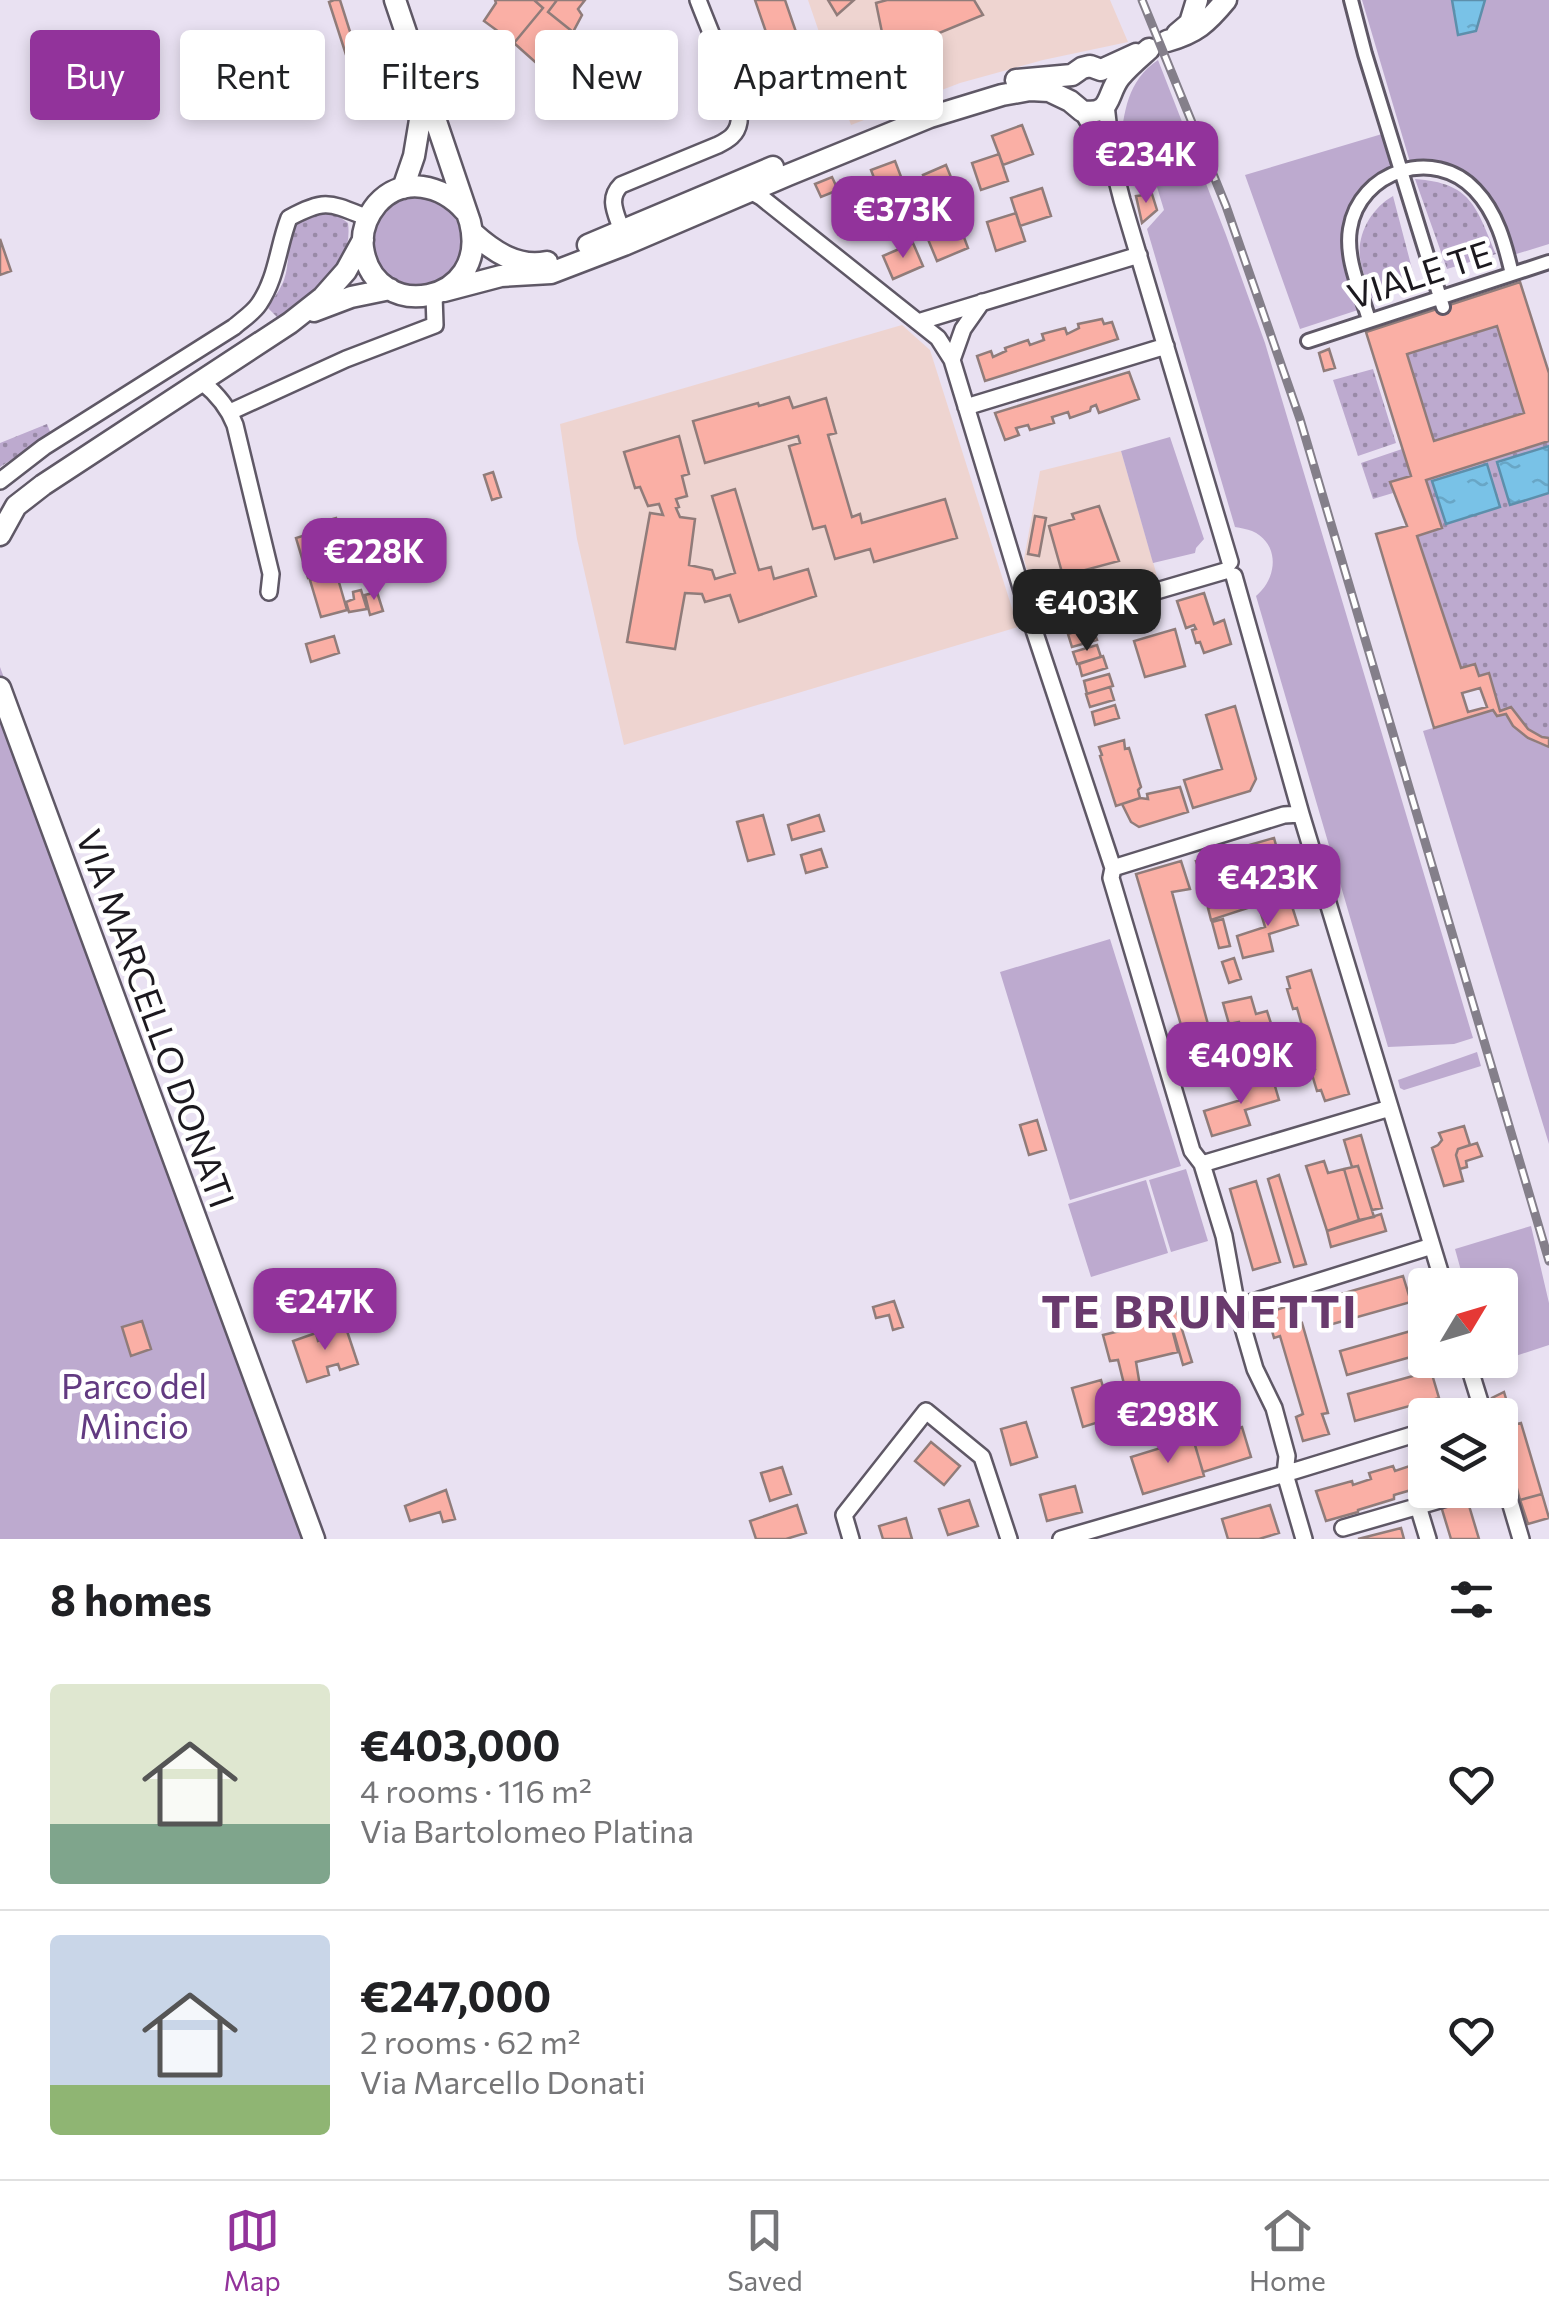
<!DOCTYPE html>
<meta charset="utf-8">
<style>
:root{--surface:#fff;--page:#f6f6f6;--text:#202124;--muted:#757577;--line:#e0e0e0;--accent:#92339b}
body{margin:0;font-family:Commissioner,sans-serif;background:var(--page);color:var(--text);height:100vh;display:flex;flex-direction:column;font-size:38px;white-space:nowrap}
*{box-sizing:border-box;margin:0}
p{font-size:32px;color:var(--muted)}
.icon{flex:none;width:55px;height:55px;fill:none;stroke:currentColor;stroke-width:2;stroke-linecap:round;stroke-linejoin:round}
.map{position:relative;height:1539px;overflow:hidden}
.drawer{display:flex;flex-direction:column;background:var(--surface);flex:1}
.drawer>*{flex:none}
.top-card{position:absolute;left:30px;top:30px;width:1000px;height:90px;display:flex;gap:20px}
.needle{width:65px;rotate:52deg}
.tools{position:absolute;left:1408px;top:1268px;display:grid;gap:20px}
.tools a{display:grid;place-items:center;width:110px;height:110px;border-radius:10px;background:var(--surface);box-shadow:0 5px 15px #0003;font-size:50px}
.price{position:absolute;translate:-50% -85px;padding:0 22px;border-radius:20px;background:var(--accent);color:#fff;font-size:32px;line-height:65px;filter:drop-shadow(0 2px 5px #0008)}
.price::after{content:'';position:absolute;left:50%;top:60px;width:30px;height:22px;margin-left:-15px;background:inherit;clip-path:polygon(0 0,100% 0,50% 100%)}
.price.on{background:#222;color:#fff}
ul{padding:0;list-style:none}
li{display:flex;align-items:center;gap:30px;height:250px;padding:0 50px}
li+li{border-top:2px solid var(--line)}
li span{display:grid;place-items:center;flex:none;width:280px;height:200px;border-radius:10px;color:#555}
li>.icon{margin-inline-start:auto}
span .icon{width:120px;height:120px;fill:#fffc;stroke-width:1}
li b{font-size:42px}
h2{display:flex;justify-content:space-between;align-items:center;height:120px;padding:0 50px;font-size:42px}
.pill{padding:0 35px;border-radius:10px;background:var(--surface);box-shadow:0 5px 15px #0003;font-size:35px;line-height:90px}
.pill.on{background:var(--accent);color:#fff}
.dock{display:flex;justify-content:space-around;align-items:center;height:140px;border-top:2px solid var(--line);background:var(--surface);font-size:28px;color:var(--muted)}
.dock a{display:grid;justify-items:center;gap:5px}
.dock .on{color:var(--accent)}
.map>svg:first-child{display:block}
</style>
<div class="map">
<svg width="1549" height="1539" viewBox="0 0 1549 1539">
<defs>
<pattern id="garden-dots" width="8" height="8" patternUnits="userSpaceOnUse" patternTransform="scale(2.5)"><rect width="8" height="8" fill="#bdaacf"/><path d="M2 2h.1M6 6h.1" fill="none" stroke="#998aa7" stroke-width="1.8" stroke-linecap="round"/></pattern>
<pattern id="water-ripples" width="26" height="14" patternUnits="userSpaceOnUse" patternTransform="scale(2.5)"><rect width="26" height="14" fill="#79c2e7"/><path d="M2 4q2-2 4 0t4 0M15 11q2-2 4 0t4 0" fill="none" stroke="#68a6c6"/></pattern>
</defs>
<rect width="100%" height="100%" fill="#e9e1f2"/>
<!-- education -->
<path fill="#eed4d0" d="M 808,0 L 1110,0 L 1128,42 L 1043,60 L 960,83 L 851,125 Z
M 902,325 L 930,350 L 1018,627 L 624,745 L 577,539 L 560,424 Z
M 1121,451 L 1157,576 L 1048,610 L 1036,604 L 1024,559 L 1040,471 Z"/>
<!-- green -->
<path fill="#bdaacf" d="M 1362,0 L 1549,0 L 1549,244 L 1513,255 C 1501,217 1487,173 1443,164 C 1433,162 1421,163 1410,162 Z
M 1158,60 L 1226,235 L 1265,343 L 1473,1038 L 1454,1044 L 1388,1047 L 1256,596 C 1277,579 1281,544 1252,531 C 1247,529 1241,528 1235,527 L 1147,229 L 1164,210 L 1142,138 L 1120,147 C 1124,112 1127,81 1158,60 Z
M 1382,134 L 1392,165 L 1370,178 L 1354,198 L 1345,221 L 1341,246 L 1361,309 L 1300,329 L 1245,175 Z
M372 242a45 45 0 1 1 90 0a45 45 0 1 1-90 0Z
M 1170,437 L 1204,539 L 1196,548 L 1195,553 L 1153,563 L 1121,451 Z
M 0,667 L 326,1539 L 0,1539 Z
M 1493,710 L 1497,716 L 1506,714 C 1516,731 1530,742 1549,747 L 1549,1144 L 1423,731 Z
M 1110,939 L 1181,1166 L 1070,1200 L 1000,972 Z
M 1477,1052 L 1481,1066 L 1404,1090 L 1400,1088 L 1398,1080 Z
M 1186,1169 L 1208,1241 L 1171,1252 L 1149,1180 Z
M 1146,1180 L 1168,1253 L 1091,1277 L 1068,1204 Z
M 1531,1226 L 1549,1303 L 1549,1345 L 1488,1365 L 1487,1360 L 1500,1360 L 1500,1285 L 1465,1285 L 1455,1249 Z"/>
<!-- garden -->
<path fill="url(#garden-dots)" d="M 1415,179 C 1472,183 1476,207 1496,254 L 1447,269 Z
M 1393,196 L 1416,284 L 1372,298 C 1368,285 1362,271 1360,258 C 1357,233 1372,208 1393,196 Z
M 322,212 L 334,213 L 348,223 C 354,269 311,296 279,319 L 268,308 C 273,299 280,290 284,280 C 295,247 277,221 322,212 Z
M 1497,326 L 1524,413 L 1434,441 L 1407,354 Z
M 1373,369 L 1396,443 L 1358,456 L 1333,380 Z
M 47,424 L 51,434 L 0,467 L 0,443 Z
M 1549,441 L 1549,738 C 1532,735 1520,722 1511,707 L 1500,711 L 1489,673 L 1479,676 L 1475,664 L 1461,668 L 1417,536 L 1442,528 L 1426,480 Z
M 1402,449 L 1411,476 L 1390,482 L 1393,493 L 1373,499 L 1361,463 Z"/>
<!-- water -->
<path fill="url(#water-ripples)" stroke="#5d8fab" stroke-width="2.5" d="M 1452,0 L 1485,0 L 1476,31 L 1458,35 Z
M 1549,446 L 1549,493 L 1510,505 L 1497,462 Z
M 1487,464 L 1500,507 L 1446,524 L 1432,481 Z"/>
<!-- building -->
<path fill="#faafa5" stroke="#907c7a" stroke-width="2.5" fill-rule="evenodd" d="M 334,0 L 340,0 L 359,60 L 349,64 L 329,2 Z
M 495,0 L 534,0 L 543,8 L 514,43 L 484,21 L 496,3 Z
M 534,0 L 557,0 L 548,12 L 573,32 L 543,69 L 514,43 L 543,8 Z
M 557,0 L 585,0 L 578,9 L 582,15 L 573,32 L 548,12 Z
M 755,0 L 785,0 L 817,93 L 790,102 Z
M 828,0 L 854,0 L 837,15 Z
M 887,0 L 974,0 L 983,15 L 927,38 L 885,47 L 876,3 Z
M 1022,125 L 1033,154 L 1003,165 L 992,136 Z
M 999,154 L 1008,181 L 981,190 L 972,163 Z
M 895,161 L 911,203 L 887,212 L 871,170 Z
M 946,165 L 957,192 L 934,201 L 923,175 Z
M 1145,166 L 1151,188 L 1142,190 L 1139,176 L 1129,178 L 1127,171 Z
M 832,177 L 838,190 L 821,197 L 815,184 Z
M 1042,188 L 1051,216 L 1020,226 L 1011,198 Z
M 1152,194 L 1157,210 L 1142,223 L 1136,196 Z
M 1016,213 L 1025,241 L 996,251 L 987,222 Z
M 959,224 L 968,248 L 937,261 L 927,237 Z
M 0,239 L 11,271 L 0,275 Z
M 913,243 L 923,266 L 893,279 L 883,256 Z
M 1520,282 L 1549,373 L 1549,441 L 1426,480 L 1442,528 L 1417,536 L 1461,668 L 1475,664 L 1479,676 L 1489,673 L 1500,711 L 1511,707 L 1528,729 L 1542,737 L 1549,738 L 1549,747 L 1528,738 L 1513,726 L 1506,714 L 1497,716 L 1493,710 L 1434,728 L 1376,534 L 1407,526 L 1390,482 L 1411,476 L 1366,332 ZM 1497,326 L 1524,413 L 1434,441 L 1407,354 ZM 1480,688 L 1487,707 L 1468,712 L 1462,693 Z
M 1102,319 L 1104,324 L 1112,322 L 1118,339 L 985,381 L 977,356 L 991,351 L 993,357 L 1006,351 L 1005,348 L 1028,340 L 1030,345 L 1044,340 L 1042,334 L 1065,328 L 1067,334 L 1079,328 L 1078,324 Z
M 1329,349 L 1335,368 L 1324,371 L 1319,353 Z
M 1129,372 L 1139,399 L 1099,413 L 1096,405 L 1091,407 L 1090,411 L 1070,418 L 1068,412 L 1052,417 L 1054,423 L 1030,430 L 1028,425 L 1016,428 L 1019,435 L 1005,440 L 995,413 Z
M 789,397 L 793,408 L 826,398 L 836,433 L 828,435 L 852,517 L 860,514 L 862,523 L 945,499 L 957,538 L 874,562 L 870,549 L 835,559 L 825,526 L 813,529 L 789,446 L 800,443 L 798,436 L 705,463 L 693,421 L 758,403 L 759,406 Z
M 679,436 L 689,474 L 682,476 L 687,496 L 676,499 L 679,507 L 676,508 L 680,517 L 695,519 L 689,565 L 712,570 L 715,579 L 735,573 L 712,496 L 735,489 L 759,570 L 771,567 L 774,579 L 808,569 L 816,596 L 739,622 L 730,595 L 705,602 L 702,594 L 685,593 L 675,649 L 627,642 L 650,513 L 663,515 L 659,504 L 648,506 L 640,487 L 635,488 L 624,452 Z
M 493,472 L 501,497 L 492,500 L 484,475 Z
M 1099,506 L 1119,561 L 1063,576 L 1049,526 L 1074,519 L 1072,514 Z
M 1035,516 L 1046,518 L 1039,556 L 1028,554 Z
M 336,518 L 349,566 L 336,570 L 322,522 Z
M 429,521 L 437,541 L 416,548 L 408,528 Z
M 324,529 L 336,570 L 308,578 L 296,538 Z
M 336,572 L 347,610 L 321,617 L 310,580 Z
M 361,590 L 367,609 L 349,612 L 346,602 L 354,599 L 353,592 Z
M 377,592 L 383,611 L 370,615 L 365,595 Z
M 1204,593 L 1214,624 L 1224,620 L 1231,644 L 1204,653 L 1200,642 L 1196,643 L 1192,630 L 1196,629 L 1194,625 L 1186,628 L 1177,601 Z
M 1092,626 L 1097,640 L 1072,647 L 1068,634 Z
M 1175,629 L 1185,666 L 1145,677 L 1134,641 Z
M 334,636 L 339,653 L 311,662 L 306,644 Z
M 1097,645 L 1101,657 L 1077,664 L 1073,652 Z
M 1103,656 L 1107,668 L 1082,676 L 1079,664 Z
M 1109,674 L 1113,686 L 1087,694 L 1084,681 Z
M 1110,687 L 1114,700 L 1090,707 L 1086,694 Z
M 1115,705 L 1119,718 L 1095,725 L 1092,712 Z
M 1235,706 L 1256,779 L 1250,791 L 1193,808 L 1184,780 L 1222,769 L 1206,715 Z
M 1124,740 L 1125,749 L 1129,748 L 1141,787 L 1138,790 L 1140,798 L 1116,806 L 1100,756 L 1102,755 L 1099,747 Z
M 1180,787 L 1188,812 L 1139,827 L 1131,822 L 1122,804 L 1140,798 L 1148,799 L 1147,794 Z
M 763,815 L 774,854 L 748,861 L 737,822 Z
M 819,815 L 824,831 L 792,840 L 788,825 Z
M 1274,838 L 1284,874 L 1260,881 L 1249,845 Z
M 821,849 L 827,867 L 806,873 L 801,855 Z
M 1233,851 L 1240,874 L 1205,885 L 1196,861 Z
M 1181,861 L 1190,889 L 1172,892 L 1209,1028 L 1184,1035 L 1136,874 Z
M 1299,882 L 1303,894 L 1261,905 L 1257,893 Z
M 1248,896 L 1251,907 L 1211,920 L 1208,908 Z
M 1290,900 L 1298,925 L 1269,934 L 1273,951 L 1243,958 L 1237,936 L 1265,927 L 1260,910 Z
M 1223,919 L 1230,946 L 1219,948 L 1212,922 Z
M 1234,958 L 1241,979 L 1229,983 L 1222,962 Z
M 1311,970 L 1349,1094 L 1325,1101 L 1321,1090 L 1317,1091 L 1311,1071 L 1315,1069 L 1309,1049 L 1305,1050 L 1299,1030 L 1303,1029 L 1297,1008 L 1293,1009 L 1287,989 L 1290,988 L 1287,977 Z
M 1251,997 L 1256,1014 L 1267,1011 L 1276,1039 L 1248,1046 L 1239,1022 L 1229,1024 L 1223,1003 Z
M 1203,1050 L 1208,1073 L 1196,1076 L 1191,1053 Z
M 1272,1076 L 1279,1100 L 1245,1110 L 1250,1125 L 1212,1136 L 1204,1111 L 1241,1100 L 1237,1087 Z
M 1037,1120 L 1046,1150 L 1029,1155 L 1020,1125 Z
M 1464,1126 L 1470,1145 L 1458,1149 L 1456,1155 L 1463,1181 L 1444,1186 L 1432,1148 L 1438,1145 L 1442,1140 L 1439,1133 Z
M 1361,1135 L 1382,1208 L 1372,1210 L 1358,1166 L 1352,1167 L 1344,1140 Z
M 1477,1143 L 1482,1156 L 1466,1161 L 1467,1167 L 1460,1169 L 1456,1155 L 1458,1149 Z
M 1324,1161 L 1328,1173 L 1344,1169 L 1359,1220 L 1327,1231 L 1306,1166 Z
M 1358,1166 L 1374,1217 L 1359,1220 L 1344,1169 Z
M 1279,1175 L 1306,1264 L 1294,1267 L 1268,1179 Z
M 1256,1181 L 1280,1262 L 1253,1270 L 1230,1189 Z
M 1381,1214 L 1386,1231 L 1331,1247 L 1327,1231 Z
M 1403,1276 L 1411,1302 L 1329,1325 L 1320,1300 Z
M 1163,1295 L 1178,1352 L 1136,1362 L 1140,1386 L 1125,1388 L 1118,1360 L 1110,1361 L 1103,1335 L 1124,1330 L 1118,1307 Z
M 894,1301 L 903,1327 L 893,1330 L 889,1315 L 876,1318 L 873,1307 Z
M 1291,1305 L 1297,1325 L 1302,1323 L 1328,1413 L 1322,1414 L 1329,1434 L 1303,1441 L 1296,1417 L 1303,1414 L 1280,1336 L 1274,1338 L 1267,1313 Z
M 1176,1310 L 1192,1362 L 1183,1365 L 1168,1312 Z
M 142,1321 L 151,1349 L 131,1356 L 122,1327 Z
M 345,1325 L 358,1364 L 340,1370 L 338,1364 L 327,1367 L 329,1375 L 307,1382 L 293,1341 L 316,1333 L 318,1341 L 330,1337 L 328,1331 Z
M 1425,1327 L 1425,1353 L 1347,1375 L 1340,1351 Z
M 1431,1371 L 1439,1398 L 1355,1421 L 1348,1394 Z
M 1101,1380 L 1112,1418 L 1083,1427 L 1072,1388 Z
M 1504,1392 L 1514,1425 L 1501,1428 L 1500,1415 L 1497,1415 L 1492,1398 Z
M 1026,1422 L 1037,1457 L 1011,1465 L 1001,1429 Z
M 1521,1423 L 1542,1494 L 1520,1500 L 1501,1428 Z
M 1242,1427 L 1251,1457 L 1203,1472 L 1194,1442 Z
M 1193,1438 L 1204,1476 L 1143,1494 L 1131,1457 Z
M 931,1442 L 960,1466 L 944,1485 L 915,1461 Z
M 1425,1455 L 1425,1486 L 1394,1495 L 1394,1499 L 1358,1510 L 1358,1512 L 1326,1521 L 1316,1491 L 1352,1481 L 1353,1485 L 1371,1479 L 1369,1473 L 1393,1466 L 1395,1471 L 1413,1465 L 1411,1459 Z
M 782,1467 L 791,1494 L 770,1501 L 761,1473 Z
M 1075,1486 L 1082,1512 L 1047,1521 L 1040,1495 Z
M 446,1490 L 455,1519 L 443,1522 L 440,1512 L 410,1521 L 405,1506 Z
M 1542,1494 L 1549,1518 L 1528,1524 L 1520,1500 Z
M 1467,1499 L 1479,1539 L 1451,1539 L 1441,1506 Z
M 969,1500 L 978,1526 L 948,1535 L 939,1509 Z
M 797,1505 L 806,1533 L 786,1539 L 756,1539 L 750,1521 Z
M 1270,1505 L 1279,1533 L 1259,1539 L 1228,1539 L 1222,1519 Z
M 906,1518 L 912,1539 L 883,1539 L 879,1526 Z
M 1401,1528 L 1404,1539 L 1358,1539 Z"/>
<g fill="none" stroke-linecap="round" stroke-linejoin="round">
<!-- pedestrian casing -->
<g stroke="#5f5866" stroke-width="18">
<path id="pedestrian" d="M 1351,0 L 1365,54 L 1443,307
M 1369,320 C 1361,292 1345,259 1350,229 C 1359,171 1434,146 1475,190 C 1497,213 1505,244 1512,274
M 1308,341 L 1549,262"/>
</g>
<!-- minor casing -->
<g stroke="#5f5866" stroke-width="20">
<path id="minor" d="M 1106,105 L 1113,165 L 1122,200 L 1230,562
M 1082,111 L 1111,162
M 747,189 L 761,197 L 938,338 L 952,360 L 1033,627 L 1113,868 L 1111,878 L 1192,1151 L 1202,1164 L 1224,1236 L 1237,1307 L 1255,1369 L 1274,1408 L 1287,1456 L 1285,1474 L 1304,1539
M 622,231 C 616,213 607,199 621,185 L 718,145 C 728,140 737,135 739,122 C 742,104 706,22 698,0
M 918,322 L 1139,255
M 952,360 L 963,329 L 982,302
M 202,382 C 217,394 228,407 235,425 L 271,574 L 269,592
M 966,407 L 1166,346
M 230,412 L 346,359 L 435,325 L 434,295
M 0,481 L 44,447 L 234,327 C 242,320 253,313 259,304 C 277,278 278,246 289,218 C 326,198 330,203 368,218
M 1234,576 L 1301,814 L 1444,1285
M 1033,627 L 1225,571
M 1113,868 L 1284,815 L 1301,814
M 1202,1164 L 1390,1108
M 1237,1307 L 1432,1246
M 1467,1360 L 1484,1415
M 1500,1468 L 1521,1539
M 1418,1506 L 1428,1539
M 1343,1528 L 1464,1493
M 851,1539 L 844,1515 L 926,1411 L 982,1457 L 1009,1539
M 1061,1539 L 1278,1476 L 1425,1431"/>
</g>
<!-- tertiary casing -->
<g stroke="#5f5866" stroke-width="25">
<path id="tertiary" d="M 395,0 L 470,222 C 491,305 374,325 363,248 C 361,232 367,216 377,204 C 403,175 442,185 465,211
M 1177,34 L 1190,23 L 1197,0
M 1167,41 C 1196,33 1207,23 1226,0
M 1016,80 L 1072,75 L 1082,68 L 1090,66 L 1101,70 L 1136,54
M 403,188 L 414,156 L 420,120 L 413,93
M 473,233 C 494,252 518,268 547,262
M 588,245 L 773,167
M 444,291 L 501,276 L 551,273 L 624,245 L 788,175 L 930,117 L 1002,95 L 1030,90 L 1049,91 L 1070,101 L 1082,111 C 1113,116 1106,94 1120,77 C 1128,67 1139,58 1149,49
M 314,311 L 351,297 L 390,289
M 0,535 L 16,506 L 43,485 L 290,323 L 323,297 L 346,271 L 363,240
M 0,688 L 314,1539"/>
</g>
<!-- pedestrian -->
<use href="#pedestrian" stroke="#fff" stroke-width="12"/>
<!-- minor -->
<use href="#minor" stroke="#fff" stroke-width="15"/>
<!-- tertiary -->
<use href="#tertiary" stroke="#fff" stroke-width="20"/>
<!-- rail casing -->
<g stroke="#847f8a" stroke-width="9">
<path id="rail" d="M 1142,0 L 1226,206 L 1300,419 L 1549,1261"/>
</g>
<!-- rail -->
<use href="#rail" stroke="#fff" stroke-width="5" stroke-dasharray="15" stroke-linecap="butt"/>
</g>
<g text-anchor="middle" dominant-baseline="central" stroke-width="9" stroke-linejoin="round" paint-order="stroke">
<!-- street labels -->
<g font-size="35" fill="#1c191f" stroke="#fff">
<text transform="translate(1419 273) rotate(-18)">VIALE TE</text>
<text transform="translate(157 1018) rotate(70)">VIA MARCELLO DONATI</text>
</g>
<!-- park labels -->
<g font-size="35" fill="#623a81" stroke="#fff">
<text x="134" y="1384">Parco del<tspan x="134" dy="40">Mincio</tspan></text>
</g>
<!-- district labels -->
<g font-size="45" font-weight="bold" letter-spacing="2.5" fill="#693a6d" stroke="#fff">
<text x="1200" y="1309">TE BRUNETTI</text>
</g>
</g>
</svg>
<div class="tools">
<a><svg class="needle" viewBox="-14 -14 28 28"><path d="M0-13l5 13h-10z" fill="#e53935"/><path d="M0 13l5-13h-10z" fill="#757577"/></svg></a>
<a><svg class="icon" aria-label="layers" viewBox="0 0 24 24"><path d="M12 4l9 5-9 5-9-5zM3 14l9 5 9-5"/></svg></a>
</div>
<b class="price" style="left:1146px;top:206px">€234K</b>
<b class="price" style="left:903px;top:261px">€373K</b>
<b class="price" style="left:374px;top:603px">€228K</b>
<b class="price on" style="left:1087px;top:654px">€403K</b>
<b class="price" style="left:1268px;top:929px">€423K</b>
<b class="price" style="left:1241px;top:1107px">€409K</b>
<b class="price" style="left:325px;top:1353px">€247K</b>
<b class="price" style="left:1168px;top:1466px">€298K</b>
<div class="top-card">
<a class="pill on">Buy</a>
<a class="pill">Rent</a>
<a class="pill">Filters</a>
<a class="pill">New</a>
<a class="pill">Apartment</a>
</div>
</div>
<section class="drawer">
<h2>8 homes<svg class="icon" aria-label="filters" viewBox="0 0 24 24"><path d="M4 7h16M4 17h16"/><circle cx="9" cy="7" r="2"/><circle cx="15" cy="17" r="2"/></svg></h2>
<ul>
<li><span style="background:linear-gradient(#dfe7d0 70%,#7fa58c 0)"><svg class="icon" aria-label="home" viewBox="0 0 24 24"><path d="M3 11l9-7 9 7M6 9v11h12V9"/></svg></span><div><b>€403,000</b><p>4 rooms · 116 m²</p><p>Via Bartolomeo Platina</p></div><svg class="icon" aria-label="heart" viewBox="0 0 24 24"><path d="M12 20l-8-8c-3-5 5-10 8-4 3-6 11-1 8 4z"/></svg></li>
<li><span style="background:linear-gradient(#c9d6e8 75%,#8fb573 0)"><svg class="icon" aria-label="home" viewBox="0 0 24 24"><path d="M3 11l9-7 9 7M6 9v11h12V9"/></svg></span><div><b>€247,000</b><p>2 rooms · 62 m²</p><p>Via Marcello Donati</p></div><svg class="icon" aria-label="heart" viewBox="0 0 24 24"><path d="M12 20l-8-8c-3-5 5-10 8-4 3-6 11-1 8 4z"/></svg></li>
</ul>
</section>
<nav class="dock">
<a class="on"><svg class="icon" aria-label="map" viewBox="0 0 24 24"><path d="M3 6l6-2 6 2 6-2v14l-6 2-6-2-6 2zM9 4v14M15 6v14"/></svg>Map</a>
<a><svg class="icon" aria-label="saved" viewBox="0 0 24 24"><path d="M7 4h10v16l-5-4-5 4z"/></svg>Saved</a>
<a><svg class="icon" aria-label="home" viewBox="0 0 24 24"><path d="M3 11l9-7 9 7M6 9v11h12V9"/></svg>Home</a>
</nav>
